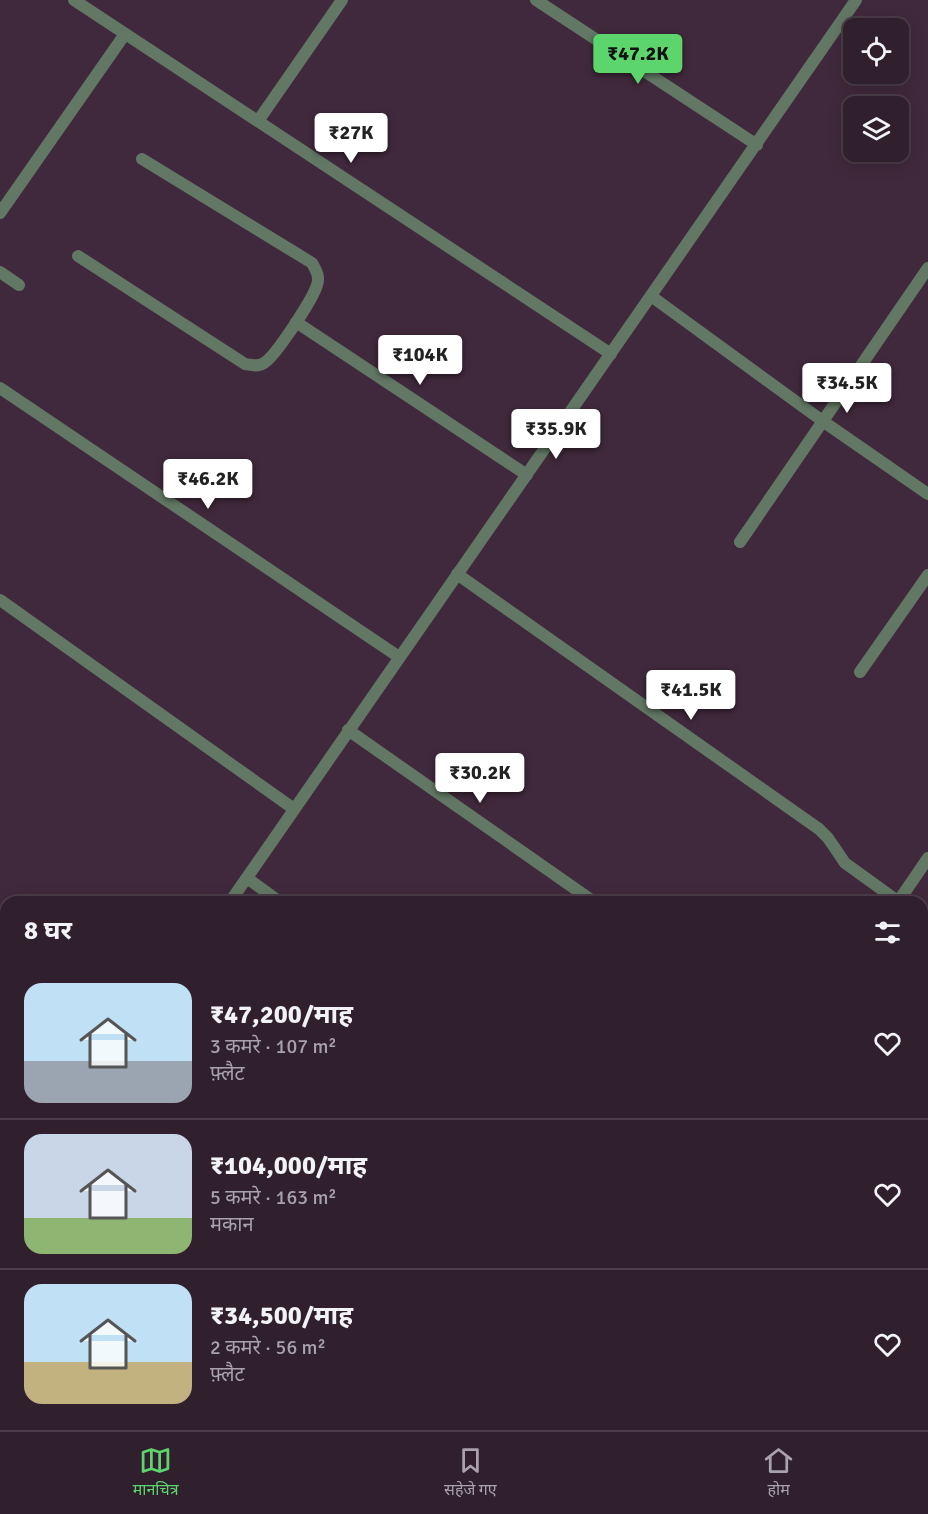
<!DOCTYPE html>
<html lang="hi">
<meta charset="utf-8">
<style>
:root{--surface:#301f2d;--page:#3c2c39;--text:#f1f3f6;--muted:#a8a2aa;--line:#4b3d49;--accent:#5cd56d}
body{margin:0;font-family:Signika,"Noto Sans Devanagari",sans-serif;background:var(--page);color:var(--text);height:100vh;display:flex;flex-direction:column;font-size:22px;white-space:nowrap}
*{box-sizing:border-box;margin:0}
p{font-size:20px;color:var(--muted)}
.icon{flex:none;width:33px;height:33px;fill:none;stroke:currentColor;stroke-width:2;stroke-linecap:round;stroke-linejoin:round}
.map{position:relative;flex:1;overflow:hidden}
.details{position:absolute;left:0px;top:896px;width:928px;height:536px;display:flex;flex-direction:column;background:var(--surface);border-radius:18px 18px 0 0;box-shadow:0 3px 15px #0003,0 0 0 2px var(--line)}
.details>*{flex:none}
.buttons{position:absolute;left:843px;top:18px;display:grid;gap:12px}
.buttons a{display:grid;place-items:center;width:66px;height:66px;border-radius:12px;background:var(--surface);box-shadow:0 3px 15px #0003,0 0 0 2px var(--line);font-size:30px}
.price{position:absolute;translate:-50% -51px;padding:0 14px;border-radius:6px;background:#fff;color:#222;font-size:20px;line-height:39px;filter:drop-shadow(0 2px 3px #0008)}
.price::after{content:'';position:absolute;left:50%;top:36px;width:18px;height:14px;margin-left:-9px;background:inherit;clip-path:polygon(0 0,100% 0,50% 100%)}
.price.selected{background:var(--accent);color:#111}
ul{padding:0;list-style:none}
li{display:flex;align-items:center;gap:18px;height:150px;padding:0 24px}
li+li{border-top:2px solid var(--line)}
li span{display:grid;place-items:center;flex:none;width:168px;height:120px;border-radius:18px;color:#555}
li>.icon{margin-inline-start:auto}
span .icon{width:72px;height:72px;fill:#fffc;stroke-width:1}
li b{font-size:26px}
h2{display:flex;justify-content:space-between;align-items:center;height:72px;padding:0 24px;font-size:26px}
.menu{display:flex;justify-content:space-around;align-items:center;height:84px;border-top:2px solid var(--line);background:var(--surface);font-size:16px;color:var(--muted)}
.menu a{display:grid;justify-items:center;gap:3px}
.menu .selected{color:var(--accent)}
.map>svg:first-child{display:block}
</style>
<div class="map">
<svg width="928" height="1430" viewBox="0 0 928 1430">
<rect width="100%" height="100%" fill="#40293c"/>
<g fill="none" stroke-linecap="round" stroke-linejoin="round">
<!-- street -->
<path stroke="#627864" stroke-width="12" d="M 74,0 L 611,354
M 536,0 L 757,145
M 258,121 L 342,0
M 0,213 L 125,34
M 78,256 L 245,364 C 251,365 258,367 264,363 C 275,357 313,299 317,285 C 320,277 316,270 312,263 L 142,159
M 0,272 L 19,285
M 651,296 L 824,422 L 928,494
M 296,322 L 527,475
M 0,388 L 399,657
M 740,542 L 928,268
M 457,574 L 819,829 L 828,838 L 845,863 L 899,902
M 0,600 L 294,809
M 860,672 L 928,575
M 348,730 L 594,902
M 247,878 L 280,902
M 230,902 L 856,0
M 898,902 L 928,858
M 922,918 L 928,921
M 0,1029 L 6,1033
M 922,1134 L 928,1126
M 0,1232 L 6,1223
M 0,1359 L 6,1363
M 922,1361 L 928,1365
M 95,1425 L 102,1430
M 372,1425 L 380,1430
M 698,1425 L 705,1430
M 539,1430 L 542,1425"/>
</g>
</svg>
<div class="buttons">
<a><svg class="icon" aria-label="locate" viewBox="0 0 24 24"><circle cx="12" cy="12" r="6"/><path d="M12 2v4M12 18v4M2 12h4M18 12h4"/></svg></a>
<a><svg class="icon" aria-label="layers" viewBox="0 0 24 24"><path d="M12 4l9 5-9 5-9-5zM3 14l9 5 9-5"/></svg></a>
</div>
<b class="price selected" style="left:638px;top:85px">₹47.2K</b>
<b class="price" style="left:351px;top:164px">₹27K</b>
<b class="price" style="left:420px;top:386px">₹104K</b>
<b class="price" style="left:847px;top:414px">₹34.5K</b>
<b class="price" style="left:556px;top:460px">₹35.9K</b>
<b class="price" style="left:208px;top:510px">₹46.2K</b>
<b class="price" style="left:691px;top:721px">₹41.5K</b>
<b class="price" style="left:480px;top:804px">₹30.2K</b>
<section class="details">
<h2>8 घर<svg class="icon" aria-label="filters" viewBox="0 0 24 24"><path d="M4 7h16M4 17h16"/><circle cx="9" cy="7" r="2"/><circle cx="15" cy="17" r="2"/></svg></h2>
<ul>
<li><span style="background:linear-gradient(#bfe0f5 65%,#9aa5b1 0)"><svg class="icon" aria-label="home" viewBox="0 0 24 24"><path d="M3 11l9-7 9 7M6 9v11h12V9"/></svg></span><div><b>₹47,200/माह</b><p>3 कमरे · 107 m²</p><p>फ़्लैट</p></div><svg class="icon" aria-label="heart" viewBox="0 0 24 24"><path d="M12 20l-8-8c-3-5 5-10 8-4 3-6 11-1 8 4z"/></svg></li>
<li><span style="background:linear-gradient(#c9d6e8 70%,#8fb573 0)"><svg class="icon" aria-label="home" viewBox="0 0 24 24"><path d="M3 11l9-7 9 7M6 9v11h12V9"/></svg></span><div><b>₹104,000/माह</b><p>5 कमरे · 163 m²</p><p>मकान</p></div><svg class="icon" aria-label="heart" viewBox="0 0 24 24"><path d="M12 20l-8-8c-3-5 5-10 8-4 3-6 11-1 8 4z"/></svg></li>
<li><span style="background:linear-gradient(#bfe0f5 65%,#c2b280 0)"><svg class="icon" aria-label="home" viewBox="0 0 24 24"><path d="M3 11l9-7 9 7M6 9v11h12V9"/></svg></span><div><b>₹34,500/माह</b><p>2 कमरे · 56 m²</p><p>फ़्लैट</p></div><svg class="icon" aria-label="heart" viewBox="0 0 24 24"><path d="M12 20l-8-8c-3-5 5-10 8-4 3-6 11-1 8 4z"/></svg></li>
</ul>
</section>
</div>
<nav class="menu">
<a class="selected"><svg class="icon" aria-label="map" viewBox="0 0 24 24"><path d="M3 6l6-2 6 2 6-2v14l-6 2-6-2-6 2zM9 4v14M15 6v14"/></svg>मानचित्र</a>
<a><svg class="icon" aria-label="saved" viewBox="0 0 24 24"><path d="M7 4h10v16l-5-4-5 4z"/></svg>सहेजे गए</a>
<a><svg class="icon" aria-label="home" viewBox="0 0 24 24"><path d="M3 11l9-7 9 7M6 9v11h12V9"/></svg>होम</a>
</nav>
